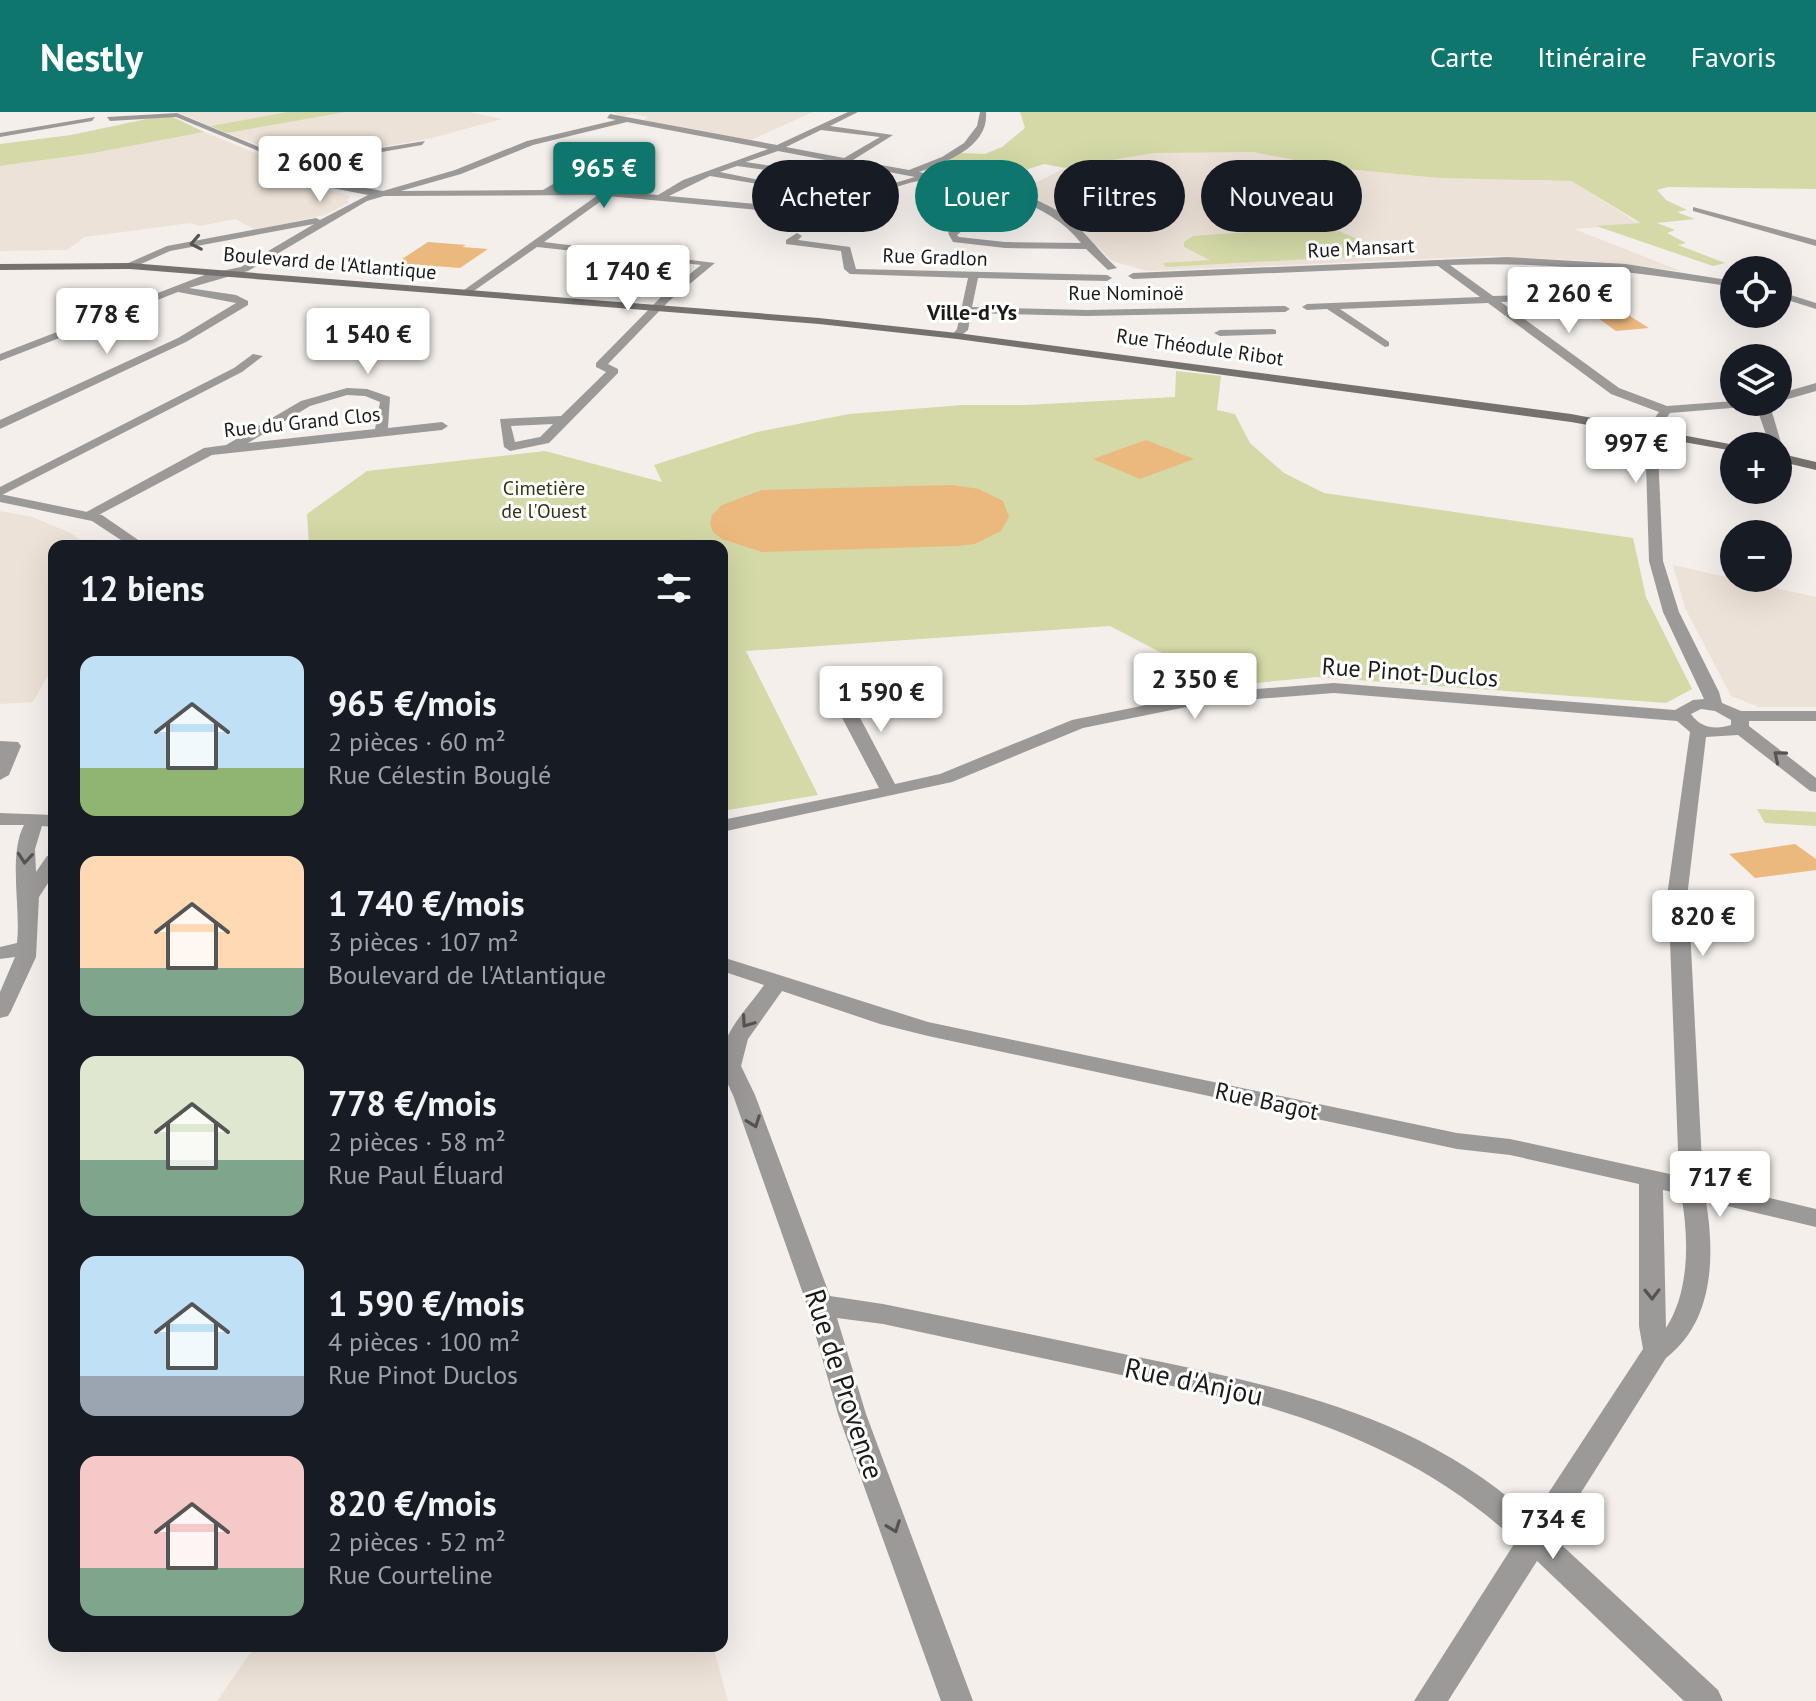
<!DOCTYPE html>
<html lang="fr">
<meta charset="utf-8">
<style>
:root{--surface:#171b24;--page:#20242c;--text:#f1f3f6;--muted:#9ea1a6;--accent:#0f766e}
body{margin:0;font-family:"PT Sans",sans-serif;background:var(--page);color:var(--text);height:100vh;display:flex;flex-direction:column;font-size:30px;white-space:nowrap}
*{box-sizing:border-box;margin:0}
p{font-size:26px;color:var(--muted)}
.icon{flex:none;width:44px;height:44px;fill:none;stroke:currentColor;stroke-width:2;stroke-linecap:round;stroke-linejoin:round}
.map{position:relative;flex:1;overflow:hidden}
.side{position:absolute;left:48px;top:428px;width:680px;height:1112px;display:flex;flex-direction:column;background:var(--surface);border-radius:16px;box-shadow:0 8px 32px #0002}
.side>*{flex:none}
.banner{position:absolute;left:752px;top:48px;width:760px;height:72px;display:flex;gap:16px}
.controls{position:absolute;left:1720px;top:144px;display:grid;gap:16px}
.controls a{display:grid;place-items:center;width:72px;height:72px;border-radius:50%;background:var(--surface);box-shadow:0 8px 32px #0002;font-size:40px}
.price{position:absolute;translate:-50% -68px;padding:0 18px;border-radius:8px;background:#fff;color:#222;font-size:26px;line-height:52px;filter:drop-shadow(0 2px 4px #0008)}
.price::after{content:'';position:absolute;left:50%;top:48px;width:24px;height:18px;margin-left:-12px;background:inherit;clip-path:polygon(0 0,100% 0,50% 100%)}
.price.active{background:var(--accent);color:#fff}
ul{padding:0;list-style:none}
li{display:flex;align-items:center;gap:24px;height:200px;padding:0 32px}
li span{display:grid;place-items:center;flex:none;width:224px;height:160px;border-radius:16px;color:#555}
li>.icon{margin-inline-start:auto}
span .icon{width:96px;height:96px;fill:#fffc;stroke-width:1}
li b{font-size:34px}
h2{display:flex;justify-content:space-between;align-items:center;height:96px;padding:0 32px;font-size:34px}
.tag{padding:0 28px;border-radius:36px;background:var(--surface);box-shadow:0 8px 32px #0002;font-size:28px;line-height:72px}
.tag.active{background:var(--accent);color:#fff}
header{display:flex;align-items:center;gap:48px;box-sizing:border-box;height:112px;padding:0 40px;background:var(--accent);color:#fff}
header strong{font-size:38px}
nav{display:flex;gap:44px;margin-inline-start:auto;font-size:28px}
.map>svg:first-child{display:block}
</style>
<header>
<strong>Nestly</strong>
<nav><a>Carte</a><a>Itinéraire</a><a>Favoris</a></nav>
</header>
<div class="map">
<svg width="1816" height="1589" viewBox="0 0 1816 1589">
<rect width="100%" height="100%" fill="#f4efeb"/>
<!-- built -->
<path fill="#ede2d8" d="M 176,0 L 287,0 L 210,14 Z
M 346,0 L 469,0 L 502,7 L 428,27 L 313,47 L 294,47 L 227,21 Z
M 613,0 L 813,0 L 749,29 L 641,9 L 649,5 L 632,2 L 621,5 Z
M 204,20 L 268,46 L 308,73 L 350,84 L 347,89 L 350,90 L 325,103 L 256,118 L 235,107 L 200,114 L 190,111 L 85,125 L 67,138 L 0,139 L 0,54 L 94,41 Z
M 1195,39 L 1253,40 L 1537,69 L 1571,69 L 1635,109 L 1643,111 L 1574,117 L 1681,159 L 1593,149 L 1492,144 L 1148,159 L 1112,149 L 1073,109 L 1046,92 L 1015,81 L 1065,56 L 1154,41 Z
M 0,399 L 33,405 L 70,421 L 89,434 L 54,434 L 54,553 L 33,590 L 0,592 Z
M 1673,453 L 1816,485 L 1816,595 L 1759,595 L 1731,584 L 1685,496 Z
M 255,1534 L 713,1534 L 728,1589 L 217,1589 Z"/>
<!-- green -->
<path fill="#d4d9a7" d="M 287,0 L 346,0 L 227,21 L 210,14 Z
M 1020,0 L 1816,0 L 1816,77 L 1668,75 L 1657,78 L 1666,88 L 1687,98 L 1677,100 L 1695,107 L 1657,111 L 1675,118 L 1667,121 L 1686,131 L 1678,133 L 1725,151 L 1713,154 L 1596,114 L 1641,111 L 1571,69 L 1440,66 L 1336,56 L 1253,40 L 1154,41 L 1065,56 L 1044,52 L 1007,64 L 933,53 L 959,41 L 985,42 L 1002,35 L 1025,16 Z
M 156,5 L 173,5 L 204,20 L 94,41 L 0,54 L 0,32 L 71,23 Z
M 1301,116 L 1336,118 L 1365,130 L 1363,140 L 1378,139 L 1382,143 L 1166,155 L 1163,151 L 1210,148 L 1184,135 L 1184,130 L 1193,124 Z
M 1176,259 L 1221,264 L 1217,298 L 1235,302 L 1250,331 L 1284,361 L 1324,381 L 1633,426 L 1646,485 L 1692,577 L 1666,591 L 1317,565 L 1225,574 L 1110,514 L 746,539 L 818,683 L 722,699 L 722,434 L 309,434 L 307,402 L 367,359 L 545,339 L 662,370 L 654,353 L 757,320 L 849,302 L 963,293 L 1026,293 L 1175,285 Z
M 1757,697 L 1816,700 L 1816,714 L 1765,711 Z"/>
<!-- building -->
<path fill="#ebb87d" d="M 428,130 L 466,133 L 462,135 L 488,137 L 460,156 L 396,151 Z
M 632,148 L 685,154 L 660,172 L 605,166 Z
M 1617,196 L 1649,216 L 1616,219 L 1588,199 Z
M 377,199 L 422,203 L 416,207 L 424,208 L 368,244 L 328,240 L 338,233 L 323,232 Z
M 1146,328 L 1194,347 L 1140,367 L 1093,347 Z
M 952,373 L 979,377 L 1003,389 L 1009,405 L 1001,419 L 975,432 L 956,434 L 762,440 L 722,427 L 713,420 L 710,412 L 712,403 L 722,393 L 762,378 Z
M 1795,732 L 1816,747 L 1816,758 L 1755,766 L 1729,742 Z"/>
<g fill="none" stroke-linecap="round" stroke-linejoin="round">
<!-- minor-tunnel -->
<path stroke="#d4cfcc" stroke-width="9" stroke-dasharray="9 4" stroke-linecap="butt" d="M 960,85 L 971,81"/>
<!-- minor -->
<path fill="#9c9a99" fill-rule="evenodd" d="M 848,0 L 858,0 L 830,14 L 893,23 L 853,48 L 909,58 L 942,45 L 964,31 L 977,14 L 980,0 L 986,0 C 989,35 946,50 919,60 C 969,69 1028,75 1069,107 C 1087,121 1100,141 1117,156 L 1108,158 L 1086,137 L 1005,136 L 953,130 L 948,121 L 976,99 L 950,92 L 950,88 L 960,82 L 965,85 L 960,89 L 988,98 L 957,123 L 959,125 L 1005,130 L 1081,131 C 1050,92 1001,81 954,72 C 945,70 933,66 923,68 C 889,74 857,92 824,104 L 608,84 L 544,130 L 715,151 L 669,189 L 608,252 L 618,257 L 618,261 L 549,331 L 510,339 L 504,335 L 500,307 L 561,304 L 606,260 L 596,255 L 596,251 L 661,185 L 701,153 L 537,135 L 468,183 L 464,182 L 464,178 L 598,83 L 384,84 L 367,89 L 248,159 L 189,176 L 236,183 L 248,189 L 248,193 L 186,230 L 0,317 L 0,308 L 178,226 L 236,191 L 178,180 L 0,249 L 0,242 L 207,162 L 241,155 L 314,112 L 170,139 L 130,157 L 125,154 L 126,152 L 167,134 L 316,106 L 320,108 L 368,83 L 322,74 L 273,45 L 176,5 L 110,9 L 107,5 L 177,1 L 295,50 L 425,29 L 422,33 L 301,54 L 328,70 L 383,79 L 455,58 L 527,29 L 616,8 L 607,6 L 610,2 L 777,33 ZM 627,10 L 768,37 L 683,68 L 658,83 L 591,77 L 555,78 L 597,53 L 594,48 L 543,78 L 401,79 L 461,62 L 533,33 ZM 821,18 L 880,25 L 844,46 L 786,35 ZM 778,39 L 915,65 L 888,73 L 825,67 L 828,72 L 881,75 L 823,98 L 669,84 L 710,64 L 770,74 L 774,71 L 720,60 L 737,54 L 800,63 L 797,58 L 746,50 ZM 553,312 L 540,325 L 515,330 L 511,314 Z
M 95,5 L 92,9 L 0,25 L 0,21 Z
M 1693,95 L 1816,128 L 1816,134 L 1693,99 Z
M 797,121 L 802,124 L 798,128 L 850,135 L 856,157 L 1107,163 L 1112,166 L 1107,169 L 978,166 L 972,195 L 1087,198 L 1285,194 L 1290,197 L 1285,200 L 1087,204 L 971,201 L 968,218 L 957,227 L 951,224 L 957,217 L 968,166 L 850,162 L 844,157 L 841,139 L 786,132 L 786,128 Z
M 1507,145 L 1626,152 L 1734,169 L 1734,175 C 1639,160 1546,149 1450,153 L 1493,184 L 1605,181 L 1617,189 L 1617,193 L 1561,197 L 1546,188 L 1501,190 L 1619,276 L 1667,294 L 1734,289 L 1769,290 L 1782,334 L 1778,337 L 1778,334 L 1770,334 L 1756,294 L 1670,301 L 1657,319 L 1663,449 L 1679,500 L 1719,580 L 1722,591 L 1741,599 L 1816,599 L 1816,609 L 1749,609 L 1749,614 L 1816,666 L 1816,680 L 1810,679 L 1738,623 L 1706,625 L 1688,777 L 1703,1070 L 1816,1097 L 1816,1115 L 1706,1089 C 1715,1144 1714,1209 1666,1246 L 1553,1425 L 1718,1578 L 1723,1589 L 1684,1589 L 1537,1449 L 1448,1589 L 1414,1589 L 1516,1429 C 1444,1361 1356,1321 1261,1293 L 883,1212 L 837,1206 L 866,1302 L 973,1589 L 941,1589 L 838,1302 L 807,1193 L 733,983 C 707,932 734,915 764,873 L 722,859 L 722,845 L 928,910 L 1457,1021 L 1510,1027 L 1679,1064 L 1668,777 L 1690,620 L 1677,609 L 1334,581 L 1206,591 L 1083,616 L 952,670 L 722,720 L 722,708 L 879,676 L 839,600 L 839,576 C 850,567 888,565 899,574 L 891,579 L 856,581 L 857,600 L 895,672 L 940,662 L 1072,608 L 1206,581 L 1334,571 L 1675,598 L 1693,588 L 1704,587 L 1663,500 L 1649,449 L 1645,319 L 1659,300 L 1611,282 L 1488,191 L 1340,197 L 1389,230 L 1389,234 L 1385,235 L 1327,197 L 1307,198 L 1302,195 L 1307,192 L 1480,185 L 1438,154 L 1133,167 L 1128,164 L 1133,161 ZM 1599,186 L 1602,188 L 1563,191 L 1559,188 ZM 1701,597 L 1715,599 L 1731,608 L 1731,613 C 1716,618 1700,616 1691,602 ZM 782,879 L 880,912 L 928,924 L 1457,1037 L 1510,1043 L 1639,1072 L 1639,1214 L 1643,1237 L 1532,1406 C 1420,1302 1277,1274 1133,1244 C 1049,1226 966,1209 883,1192 L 830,1184 L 755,983 L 741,954 L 748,927 ZM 1663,1078 L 1681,1082 C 1689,1125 1690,1179 1666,1216 Z
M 1778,179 L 1816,191 L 1816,197 L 1778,185 Z
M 1272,217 L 1276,218 L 1276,222 L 1220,224 L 1214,221 L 1220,218 Z
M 253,242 L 263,244 L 242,260 L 0,384 L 0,375 L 234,256 Z
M 1816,271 L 1816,279 L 1778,290 L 1778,282 Z
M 347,276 L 367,277 L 390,285 L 388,316 L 442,310 L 448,314 L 442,318 L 212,343 L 91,407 L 79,404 L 204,336 L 226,333 L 301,289 ZM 347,283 L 365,284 L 380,290 L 375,317 L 248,331 L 310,294 Z
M 0,629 L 18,630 L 21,634 L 9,663 L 0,668 Z
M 0,701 L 54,703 L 54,715 L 42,714 L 35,737 L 36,760 L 47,744 L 54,742 L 54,762 L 39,785 L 36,845 L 11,899 L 8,904 L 0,906 L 0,880 L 15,845 L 0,847 L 0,835 L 17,831 C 21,796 8,743 24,713 L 0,713 Z"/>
<!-- tertiary -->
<path fill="#9c9a99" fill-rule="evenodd" d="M 0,382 L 102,403 L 147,434 L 130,434 L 92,409 L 0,390 Z"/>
<!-- secondary -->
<path fill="#75716f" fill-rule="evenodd" d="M 130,151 L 819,206 L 957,221 L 1571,302 L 1740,334 L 1734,334 L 1734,339 L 1571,310 L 957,227 L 819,212 L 130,157 L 0,158 L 0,152 Z
M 1778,341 L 1816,350 L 1816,358 L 1778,349 Z"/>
</g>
<!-- one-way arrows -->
<defs><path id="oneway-chevron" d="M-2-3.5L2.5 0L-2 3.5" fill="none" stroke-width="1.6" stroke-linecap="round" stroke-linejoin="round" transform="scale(2)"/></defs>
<g stroke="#565453">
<use href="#oneway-chevron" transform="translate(196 131) rotate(169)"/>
<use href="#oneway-chevron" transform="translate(1779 644) rotate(-140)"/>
<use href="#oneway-chevron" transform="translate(25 746) rotate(95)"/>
<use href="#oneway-chevron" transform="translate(747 910) rotate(125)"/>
<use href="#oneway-chevron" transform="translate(754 1010) rotate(70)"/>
<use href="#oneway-chevron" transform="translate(1652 1182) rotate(89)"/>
<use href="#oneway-chevron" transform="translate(894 1415) rotate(70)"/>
</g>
<g text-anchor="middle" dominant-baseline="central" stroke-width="6" stroke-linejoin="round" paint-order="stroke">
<!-- far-street labels -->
<g font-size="20" fill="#1c1b19" stroke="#fff">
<text transform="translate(1361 136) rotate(-3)">Rue Mansart</text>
<text transform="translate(935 145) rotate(2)">Rue Gradlon</text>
<text transform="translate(330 151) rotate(5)">Boulevard de l'Atlantique</text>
<text x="1126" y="181">Rue Nominoë</text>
<text transform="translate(1200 235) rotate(8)">Rue Théodule Ribot</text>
<text transform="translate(302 310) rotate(-6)">Rue du Grand Clos</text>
</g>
<!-- far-park labels -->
<g font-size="20" fill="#323414" stroke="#fff">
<text x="544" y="376">Cimetière<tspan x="544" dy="23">de l'Ouest</tspan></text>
</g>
<!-- far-neighbourhood labels -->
<g font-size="22" font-weight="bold" fill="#1c1b19" stroke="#fff">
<text x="972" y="200">Ville-d'Ys</text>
</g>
<!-- street labels -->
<g font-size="24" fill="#1c1b19" stroke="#fff">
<text transform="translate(1410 560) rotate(4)">Rue Pinot-Duclos</text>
<text transform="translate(1267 989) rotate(12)">Rue Bagot</text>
</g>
<!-- near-street labels -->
<g font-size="28" fill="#1c1b19" stroke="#fff">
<text transform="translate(1194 1269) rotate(12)">Rue d'Anjou</text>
<text transform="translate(845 1272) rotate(72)">Rue de Provence</text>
</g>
</g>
</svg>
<div class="controls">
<a><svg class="icon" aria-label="locate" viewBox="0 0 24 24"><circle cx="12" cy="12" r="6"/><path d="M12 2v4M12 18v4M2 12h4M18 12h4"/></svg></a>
<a><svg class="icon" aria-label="layers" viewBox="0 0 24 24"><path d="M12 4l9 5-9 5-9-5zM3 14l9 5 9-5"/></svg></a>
<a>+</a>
<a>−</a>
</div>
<b class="price" style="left:320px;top:92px">2 600 €</b>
<b class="price active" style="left:604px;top:98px">965 €</b>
<b class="price" style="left:628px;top:201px">1 740 €</b>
<b class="price" style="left:1569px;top:223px">2 260 €</b>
<b class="price" style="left:107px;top:244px">778 €</b>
<b class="price" style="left:368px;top:264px">1 540 €</b>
<b class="price" style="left:1636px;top:373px">997 €</b>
<b class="price" style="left:1195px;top:609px">2 350 €</b>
<b class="price" style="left:881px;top:622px">1 590 €</b>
<b class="price" style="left:1703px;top:846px">820 €</b>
<b class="price" style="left:1720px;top:1107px">717 €</b>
<b class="price" style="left:1553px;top:1449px">734 €</b>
<div class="banner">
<a class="tag">Acheter</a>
<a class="tag active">Louer</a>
<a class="tag">Filtres</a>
<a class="tag">Nouveau</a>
</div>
<section class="side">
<h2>12 biens<svg class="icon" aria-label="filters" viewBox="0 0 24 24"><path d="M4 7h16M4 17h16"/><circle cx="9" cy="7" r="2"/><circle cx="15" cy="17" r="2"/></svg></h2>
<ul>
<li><span style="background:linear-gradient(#bfe0f5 70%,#8fb573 0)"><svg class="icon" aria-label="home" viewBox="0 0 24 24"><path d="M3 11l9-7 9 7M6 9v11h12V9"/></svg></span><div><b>965 €/mois</b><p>2 pièces · 60 m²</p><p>Rue Célestin Bouglé</p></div></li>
<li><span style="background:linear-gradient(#ffd9b3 70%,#7fa58c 0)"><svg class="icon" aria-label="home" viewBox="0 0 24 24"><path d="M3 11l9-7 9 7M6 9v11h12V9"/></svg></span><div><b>1 740 €/mois</b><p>3 pièces · 107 m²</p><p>Boulevard de l'Atlantique</p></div></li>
<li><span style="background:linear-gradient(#dfe7d0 65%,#7fa58c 0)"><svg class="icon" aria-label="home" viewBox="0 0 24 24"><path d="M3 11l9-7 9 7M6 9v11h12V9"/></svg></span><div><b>778 €/mois</b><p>2 pièces · 58 m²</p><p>Rue Paul Éluard</p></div></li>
<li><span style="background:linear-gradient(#bfe0f5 75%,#9aa5b1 0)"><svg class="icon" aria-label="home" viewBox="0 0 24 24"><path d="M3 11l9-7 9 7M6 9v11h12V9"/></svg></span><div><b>1 590 €/mois</b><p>4 pièces · 100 m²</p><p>Rue Pinot Duclos</p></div></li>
<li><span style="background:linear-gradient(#f6c9c9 70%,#7fa58c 0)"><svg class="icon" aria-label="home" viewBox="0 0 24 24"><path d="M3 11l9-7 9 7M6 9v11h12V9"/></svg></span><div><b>820 €/mois</b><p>2 pièces · 52 m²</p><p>Rue Courteline</p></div></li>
</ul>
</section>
</div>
